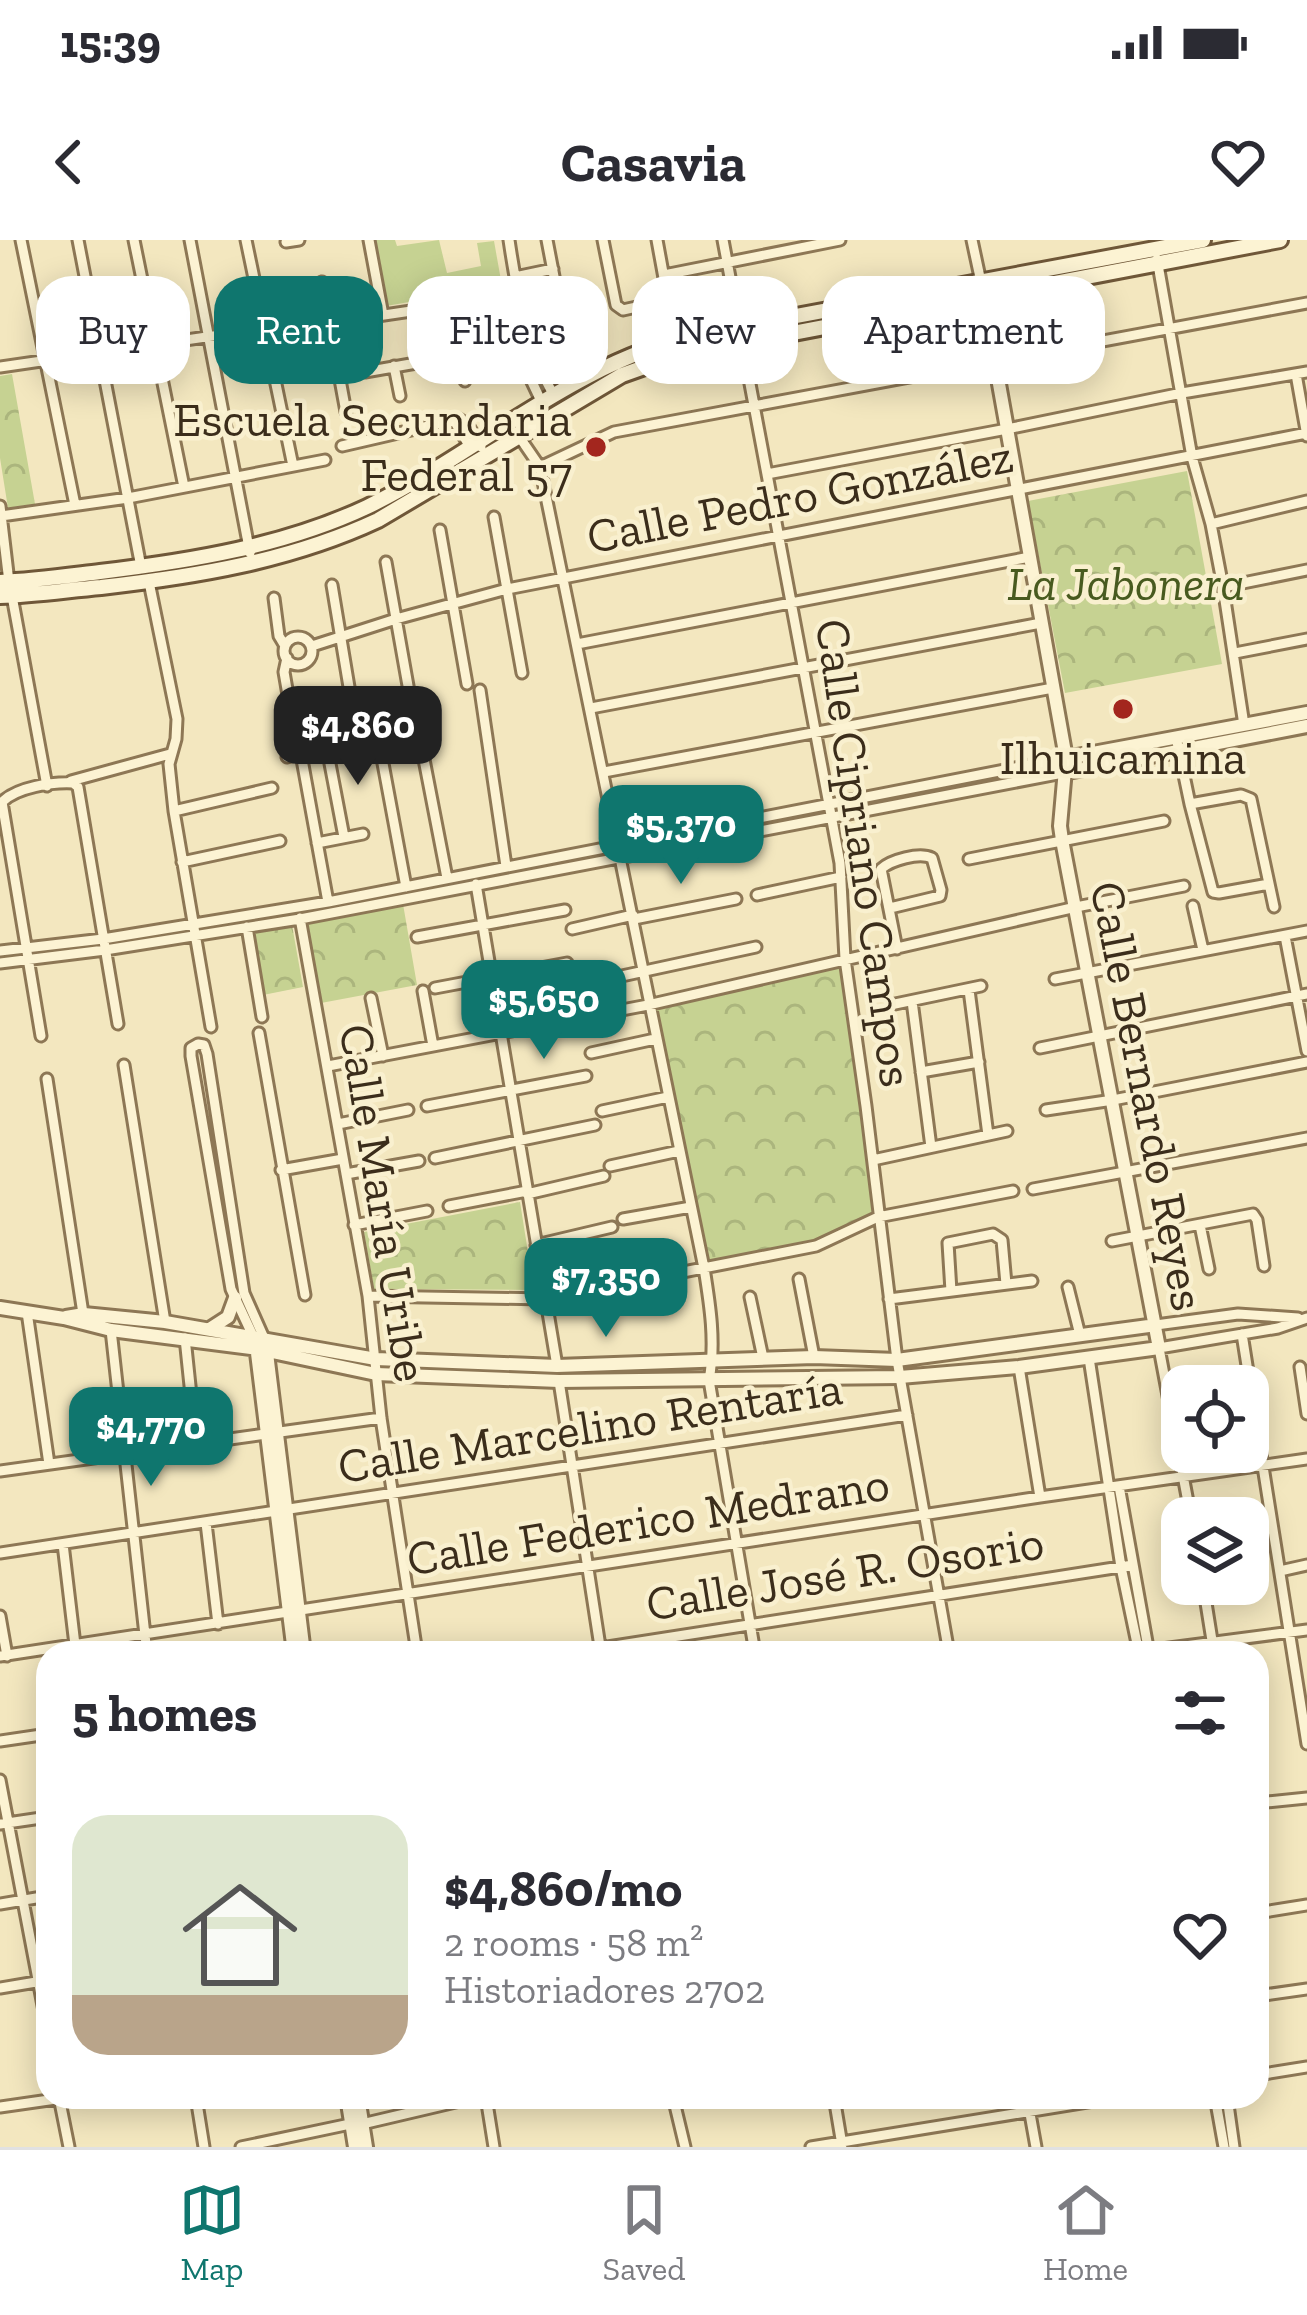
<!DOCTYPE html>
<meta charset="utf-8">
<style>
:root{--surface:#fff;--page:#f2f2f3;--text:#2b2b33;--muted:#7c7c81;--line:#e1e1e2;--accent:#0f766e}
body{margin:0;font-family:"Zilla Slab",serif;background:var(--page);color:var(--text);height:100vh;display:flex;flex-direction:column;font-size:45px;white-space:nowrap}
*{box-sizing:border-box;margin:0}
p{font-size:39px;color:var(--muted)}
.icon{flex:none;width:66px;height:66px;fill:none;stroke:currentColor;stroke-width:2;stroke-linecap:round;stroke-linejoin:round}
.map{position:relative;flex:1;overflow:hidden}
.details{position:absolute;left:36px;top:1401px;width:1233px;height:468px;display:flex;flex-direction:column;background:var(--surface);border-radius:36px;box-shadow:0 6px 30px #0003}
.details>*{flex:none}
.top-card{position:absolute;left:36px;top:36px;width:1236px;height:108px;display:flex;gap:24px}
.buttons{position:absolute;left:1161px;top:1125px;display:grid;gap:24px}
.buttons a{display:grid;place-items:center;width:108px;height:108px;border-radius:24px;background:var(--surface);box-shadow:0 6px 30px #0003;font-size:60px}
.price{position:absolute;translate:-50% -102px;padding:0 27px;border-radius:24px;background:var(--accent);color:#fff;font-size:39px;line-height:78px;filter:drop-shadow(0 3px 6px #0008)}
.price::after{content:'';position:absolute;left:50%;top:72px;width:36px;height:27px;margin-left:-18px;background:inherit;clip-path:polygon(0 0,100% 0,50% 100%)}
.price.current{background:#222;color:#fff}
ul{padding:0;list-style:none}
li{display:flex;align-items:center;gap:36px;height:300px;padding:0 36px}
li span{display:grid;place-items:center;flex:none;width:336px;height:240px;border-radius:36px;color:#555}
li>.icon{margin-inline-start:auto}
span .icon{width:144px;height:144px;fill:#fffc;stroke-width:1}
li b{font-size:51px}
h2{display:flex;justify-content:space-between;align-items:center;height:144px;padding:0 36px;font-size:51px}
.pill{padding:0 42px;border-radius:36px;background:var(--surface);box-shadow:0 6px 30px #0003;font-size:42px;line-height:108px}
.pill.current{background:var(--accent);color:#fff}
.status{display:flex;justify-content:space-between;align-items:center;height:84px;padding:0 60px;background:var(--surface);direction:ltr}
.status svg{height:33px;fill:currentColor}
header{display:flex;justify-content:space-between;align-items:center;height:156px;padding:0 36px;background:var(--surface);font-size:54px;font-weight:800}
.tab-bar{display:flex;justify-content:space-around;align-items:center;height:168px;border-top:3px solid var(--line);background:var(--surface);font-size:33px;color:var(--muted)}
.tab-bar a{display:grid;justify-items:center;gap:6px}
.tab-bar .current{color:var(--accent)}
.map>svg:first-child{display:block}
</style>
<div class="status"><b>15:39</b><svg viewBox="0 0 49 12"><path d="M0 12V9h3v3zM5 12V6h3v6zM10 12V3h3v9zM15 12V0h3v12zM26 1h20v11H26zM47 4h2v5h-2z"/></svg></div>
<header><svg class="icon" aria-label="back" viewBox="0 0 24 24"><path d="M15 5l-7 7 7 7"/></svg>Casavia<svg class="icon" aria-label="heart" viewBox="0 0 24 24"><path d="M12 20l-8-8c-3-5 5-10 8-4 3-6 11-1 8 4z"/></svg></header>
<div class="map">
<svg width="1307" height="1907" viewBox="0 0 1307 1907">
<defs>
<pattern id="park-crowns" width="20" height="18" patternUnits="userSpaceOnUse" patternTransform="scale(3)"><rect width="20" height="18" fill="#c6d292"/><path d="M2 6a3 3 0 1 1 6 0M12 15a3 3 0 1 1 6 0" fill="none" stroke="#abb57d"/></pattern>
</defs>
<rect width="100%" height="100%" fill="#f3e7bf"/>
<!-- grass -->
<path fill="#c6d292" d="M 373,0 L 395,0 L 397,6 L 439,0 L 447,33 L 481,26 L 477,3 L 494,1 L 502,46 L 386,66 Z
M 550,36 L 555,58 L 524,64 L 523,40 Z"/>
<!-- park -->
<path fill="url(#park-crowns)" d="M 12,134 L 35,264 L 8,268 L 0,218 L 0,136 Z
M 1187,231 L 1222,424 L 1065,453 L 1028,261 Z
M 403,664 L 417,745 L 321,763 L 306,683 Z
M 292,685 L 303,747 L 263,755 L 253,691 Z
M 842,724 L 875,975 L 825,1002 L 705,1026 L 655,768 Z
M 520,962 L 534,1050 L 374,1049 L 364,992 Z"/>
<g fill="none" stroke-linecap="round" stroke-linejoin="round">
<!-- minor casing -->
<g stroke="#8d7755" stroke-width="15">
<path id="minor" d="M 21,0 L 75,265
M 78,0 L 141,327
M 134,0 L 184,247
M 190,0 L 250,313
M 246,0 L 293,226
M 369,0 L 383,75
M 509,0 C 517,54 527,108 554,156
M 547,0 L 566,99
M 603,0 L 616,65 L 623,70 L 668,60 L 657,0
M 723,0 L 840,623 L 845,719 L 866,866 L 897,1120 L 949,1413
M 972,0 L 981,42
M 286,2 L 299,0
M 1157,19 L 1192,217 L 1211,284 L 1223,347 L 1244,485
M 664,35 L 840,0
M 515,37 L 553,29
M 322,42 L 346,172
M 511,54 L 516,108 L 542,163
M 522,65 L 560,60
M 435,67 L 442,118
M 303,87 L 519,55
M 459,94 L 465,141
M 394,126 L 400,156
M 0,127 L 282,86
M 365,132 L 462,115
M 1296,134 L 1307,196
M 453,179 L 470,207
M 516,192 L 540,227 L 704,1028 C 710,1065 716,1103 709,1140 L 755,1413
M 342,206 L 459,179 L 468,185 L 481,207
M 540,227 L 614,192 L 1307,63
M 767,234 L 1007,189 L 1182,153 L 1307,132
M 0,266 L 9,342
M 1,276 L 128,258 L 325,220
M 494,277 L 522,433
M 1211,284 L 1307,261
M 440,290 L 467,444
M 386,322 L 410,457
M 149,342 L 177,479 L 176,499 L 169,524 L 174,571 L 211,787
M 332,345 L 353,471
M 1223,347 L 1307,330
M 12,356 L 47,546
M 274,358 L 279,396 L 285,406
M284 411a14 14 0 1 1 28 0a14 14 0 1 1-28 0Z
M 577,404 L 1030,317
M 312,406 L 396,379 L 507,349 L 1307,193
M 1235,413 L 1307,399
M 287,418 L 284,432 L 293,484
M 480,450 L 506,626
M 591,468 L 1041,383
M 415,473 L 447,638
M 376,486 L 406,647
M 1176,497 L 1190,564 L 1213,652 L 1219,653 L 1269,644
M 327,508 L 344,597
M 301,514 L 328,662
M 287,517 L 345,504
M 604,532 L 1053,448
M 71,541 L 170,514
M 1190,564 L 1241,555 L 1251,559 L 1274,667
M 174,571 L 272,548
M 317,603 L 363,594
M 969,619 L 1164,581
M 182,622 L 280,601
M 476,644 L 557,1126
M 757,655 L 841,637
M 1193,666 L 1203,710
M 890,668 L 940,656 L 941,650 L 932,618 C 919,612 891,620 881,629 L 897,709
M 300,678 L 368,1056 L 381,1178 L 417,1413
M 634,679 L 736,659
M 247,687 L 262,777
M 572,689 L 633,675
M 1285,696 L 1307,811
M 417,697 L 565,670
M 0,711 L 103,699 L 328,662 L 1066,518
M 0,723 L 105,710 L 300,679 L 1063,533
M 1055,739 L 1307,691
M 580,745 L 756,707
M 435,748 L 567,723
M 969,750 L 988,895
M 423,751 L 433,806
M 371,758 L 383,816
M 912,761 L 931,907
M 895,764 L 981,746
M 259,793 L 305,1055
M 41,796 L 2,562 C 17,547 52,542 73,543 L 78,547 L 118,784
M 1040,808 L 1307,754
M 591,813 L 655,799
M 124,825 L 165,1082
M 328,826 L 648,765 L 1076,667 L 1184,646
M 921,832 L 979,822
M 47,839 L 84,1080
M 427,866 L 586,836
M 1046,870 L 1113,860 L 1307,822
M 602,871 L 668,857
M 338,884 L 408,870
M 435,918 L 595,885
M 873,920 L 1007,891
M 610,926 L 679,911
M 281,930 L 343,919
M 346,934 L 419,921
M 1033,949 L 1307,898
M 527,954 L 604,936
M 449,966 L 527,951
M 623,979 L 691,967
M 354,985 L 427,971
M 1200,985 L 1209,1029
M 1112,1001 L 1253,974 L 1257,980 L 1264,1026
M 536,1005 L 612,987
M 799,1039 L 814,1117
M 1068,1047 L 1080,1095
M 951,1051 L 948,1003 L 993,994 L 1002,1000 L 1006,1044
M 368,1056 L 545,1059 L 816,1006 L 878,977 L 1013,951
M 750,1057 L 763,1118
M 889,1059 L 1032,1041
M 27,1072 L 49,1224
M 1156,1085 L 1238,1074 L 1298,1078
M 111,1090 L 147,1413
M 1242,1094 L 1307,1504
M 253,1096 L 231,1049 L 191,816 L 191,808 L 198,804 L 204,805 L 207,814 L 244,1053 L 264,1098
M 185,1098 L 196,1203
M 1089,1118 L 1121,1327 L 1139,1413
M 1019,1127 L 1040,1257
M 1300,1127 L 1307,1174
M 559,1141 L 601,1413
M 0,1231 L 381,1178
M 1119,1246 L 1149,1413
M 1191,1278 L 1159,1108 L 1278,1088 L 1307,1078
M 206,1283 L 218,1384
M 63,1304 L 75,1405
M 0,1313 L 907,1175
M 1280,1331 L 1307,1325
M 1203,1344 L 1214,1413
M 0,1376 L 7,1416
M 569,1413 L 1133,1325
M 1131,1413 L 1307,1390
M 0,1416 L 1040,1257 L 1307,1219
M 0,1501 L 48,1494
M 0,1540 L 48,1792
M 1257,1563 L 1307,1558
M 0,1584 L 48,1577
M 0,1664 L 48,1656
M 1257,1673 L 1307,1665
M 0,1748 L 48,1740
M 1257,1756 L 1307,1749
M 1257,1835 L 1307,1827
M 59,1857 L 69,1907
M 196,1857 L 204,1907
M 486,1857 L 494,1907
M 673,1857 L 685,1907
M 834,1857 L 842,1905
M 1027,1857 L 1036,1907
M 1215,1857 L 1224,1907
M 1227,1857 L 1234,1907
M 0,1867 L 70,1857
M 362,1884 L 477,1857
M 241,1907 L 350,1884
M 811,1907 L 1118,1857"/>
</g>
<!-- tertiary casing -->
<g stroke="#8d7755" stroke-width="18">
<path id="tertiary" d="M 1066,518 L 1307,473
M 1063,533 L 1307,486
M 0,1068 L 64,1078 L 111,1090 L 258,1109 L 376,1134 L 559,1141 L 900,1137 L 1019,1127 L 1159,1108 L 1062,600 L 1060,586 L 1066,518 L 982,49
M 66,1077 L 84,1074 L 165,1082 L 376,1119 L 557,1126 L 814,1117 L 897,1120 L 1156,1085
M 211,1088 L 228,1077 L 235,1058
M 256,1105 L 294,1413
M 266,1105 L 304,1413
M 347,1857 L 355,1907
M 358,1857 L 366,1907"/>
</g>
<!-- secondary casing -->
<g stroke="#6f5738" stroke-width="20">
<path id="secondary" d="M 0,342 C 33,341 67,336 100,332 C 191,321 284,306 367,267 C 480,212 575,121 700,94 L 1203,0
M 0,356 C 34,355 67,350 101,347 C 197,336 290,321 378,280 L 622,135 L 667,119 L 741,103 L 1280,0"/>
</g>
<!-- minor -->
<use href="#minor" stroke="#fcf3d3" stroke-width="9"/>
<!-- tertiary -->
<use href="#tertiary" stroke="#fcf3d3" stroke-width="12"/>
<!-- secondary -->
<use href="#secondary" stroke="#fcf3d3" stroke-width="14"/>
</g>
<!-- markers -->
<g fill="#a3261e" stroke="#f9f0cf" stroke-width="4.5">
<circle cx="596" cy="207" r="12"/>
<circle cx="1123" cy="469" r="12"/>
</g>
<g text-anchor="middle" dominant-baseline="central" stroke-width="9" stroke-linejoin="round" paint-order="stroke">
<!-- poi labels -->
<g font-size="48" fill="#3b2d1b" stroke="#f9f0cf" text-anchor="end">
<text x="572" y="179">Escuela Secundaria<tspan x="572" dy="55">Federal 57</tspan></text>
<text x="1123" y="517" text-anchor="middle">Ilhuicamina</text>
</g>
<!-- street labels -->
<g font-size="48" fill="#3b2d1b" stroke="#f9f0cf">
<text transform="translate(800 256) rotate(-11)">Calle Pedro González</text>
<text transform="translate(865 613) rotate(82)">Calle Cipriano Campos</text>
<text transform="translate(1148 856) rotate(79)">Calle Bernardo Reyes</text>
<text transform="translate(384 963) rotate(81)">Calle María Uribe</text>
<text transform="translate(590 1187) rotate(-9)">Calle Marcelino Rentaría</text>
<text transform="translate(648 1281) rotate(-9)">Calle Federico Medrano</text>
<text transform="translate(845 1333) rotate(-9)">Calle José R. Osorio</text>
</g>
<!-- park labels -->
<g font-size="48" font-style="italic" fill="#485a1f" stroke="#f9f0cf">
<text x="1126" y="343">La Jabonera</text>
</g>
</g>
</svg>
<div class="buttons">
<a><svg class="icon" aria-label="locate" viewBox="0 0 24 24"><circle cx="12" cy="12" r="6"/><path d="M12 2v4M12 18v4M2 12h4M18 12h4"/></svg></a>
<a><svg class="icon" aria-label="layers" viewBox="0 0 24 24"><path d="M12 4l9 5-9 5-9-5zM3 14l9 5 9-5"/></svg></a>
</div>
<b class="price current" style="left:358px;top:548px">$4,860</b>
<b class="price" style="left:681px;top:647px">$5,370</b>
<b class="price" style="left:544px;top:822px">$5,650</b>
<b class="price" style="left:606px;top:1100px">$7,350</b>
<b class="price" style="left:151px;top:1249px">$4,770</b>
<div class="top-card">
<a class="pill">Buy</a>
<a class="pill current">Rent</a>
<a class="pill">Filters</a>
<a class="pill">New</a>
<a class="pill">Apartment</a>
</div>
<section class="details">
<h2>5 homes<svg class="icon" aria-label="filters" viewBox="0 0 24 24"><path d="M4 7h16M4 17h16"/><circle cx="9" cy="7" r="2"/><circle cx="15" cy="17" r="2"/></svg></h2>
<ul>
<li><span style="background:linear-gradient(#dfe7d0 75%,#b9a48a 0)"><svg class="icon" aria-label="home" viewBox="0 0 24 24"><path d="M3 11l9-7 9 7M6 9v11h12V9"/></svg></span><div><b>$4,860/mo</b><p>2 rooms · 58 m²</p><p>Historiadores 2702</p></div><svg class="icon" aria-label="heart" viewBox="0 0 24 24"><path d="M12 20l-8-8c-3-5 5-10 8-4 3-6 11-1 8 4z"/></svg></li>
</ul>
</section>
</div>
<nav class="tab-bar">
<a class="current"><svg class="icon" aria-label="map" viewBox="0 0 24 24"><path d="M3 6l6-2 6 2 6-2v14l-6 2-6-2-6 2zM9 4v14M15 6v14"/></svg>Map</a>
<a><svg class="icon" aria-label="saved" viewBox="0 0 24 24"><path d="M7 4h10v16l-5-4-5 4z"/></svg>Saved</a>
<a><svg class="icon" aria-label="home" viewBox="0 0 24 24"><path d="M3 11l9-7 9 7M6 9v11h12V9"/></svg>Home</a>
</nav>
